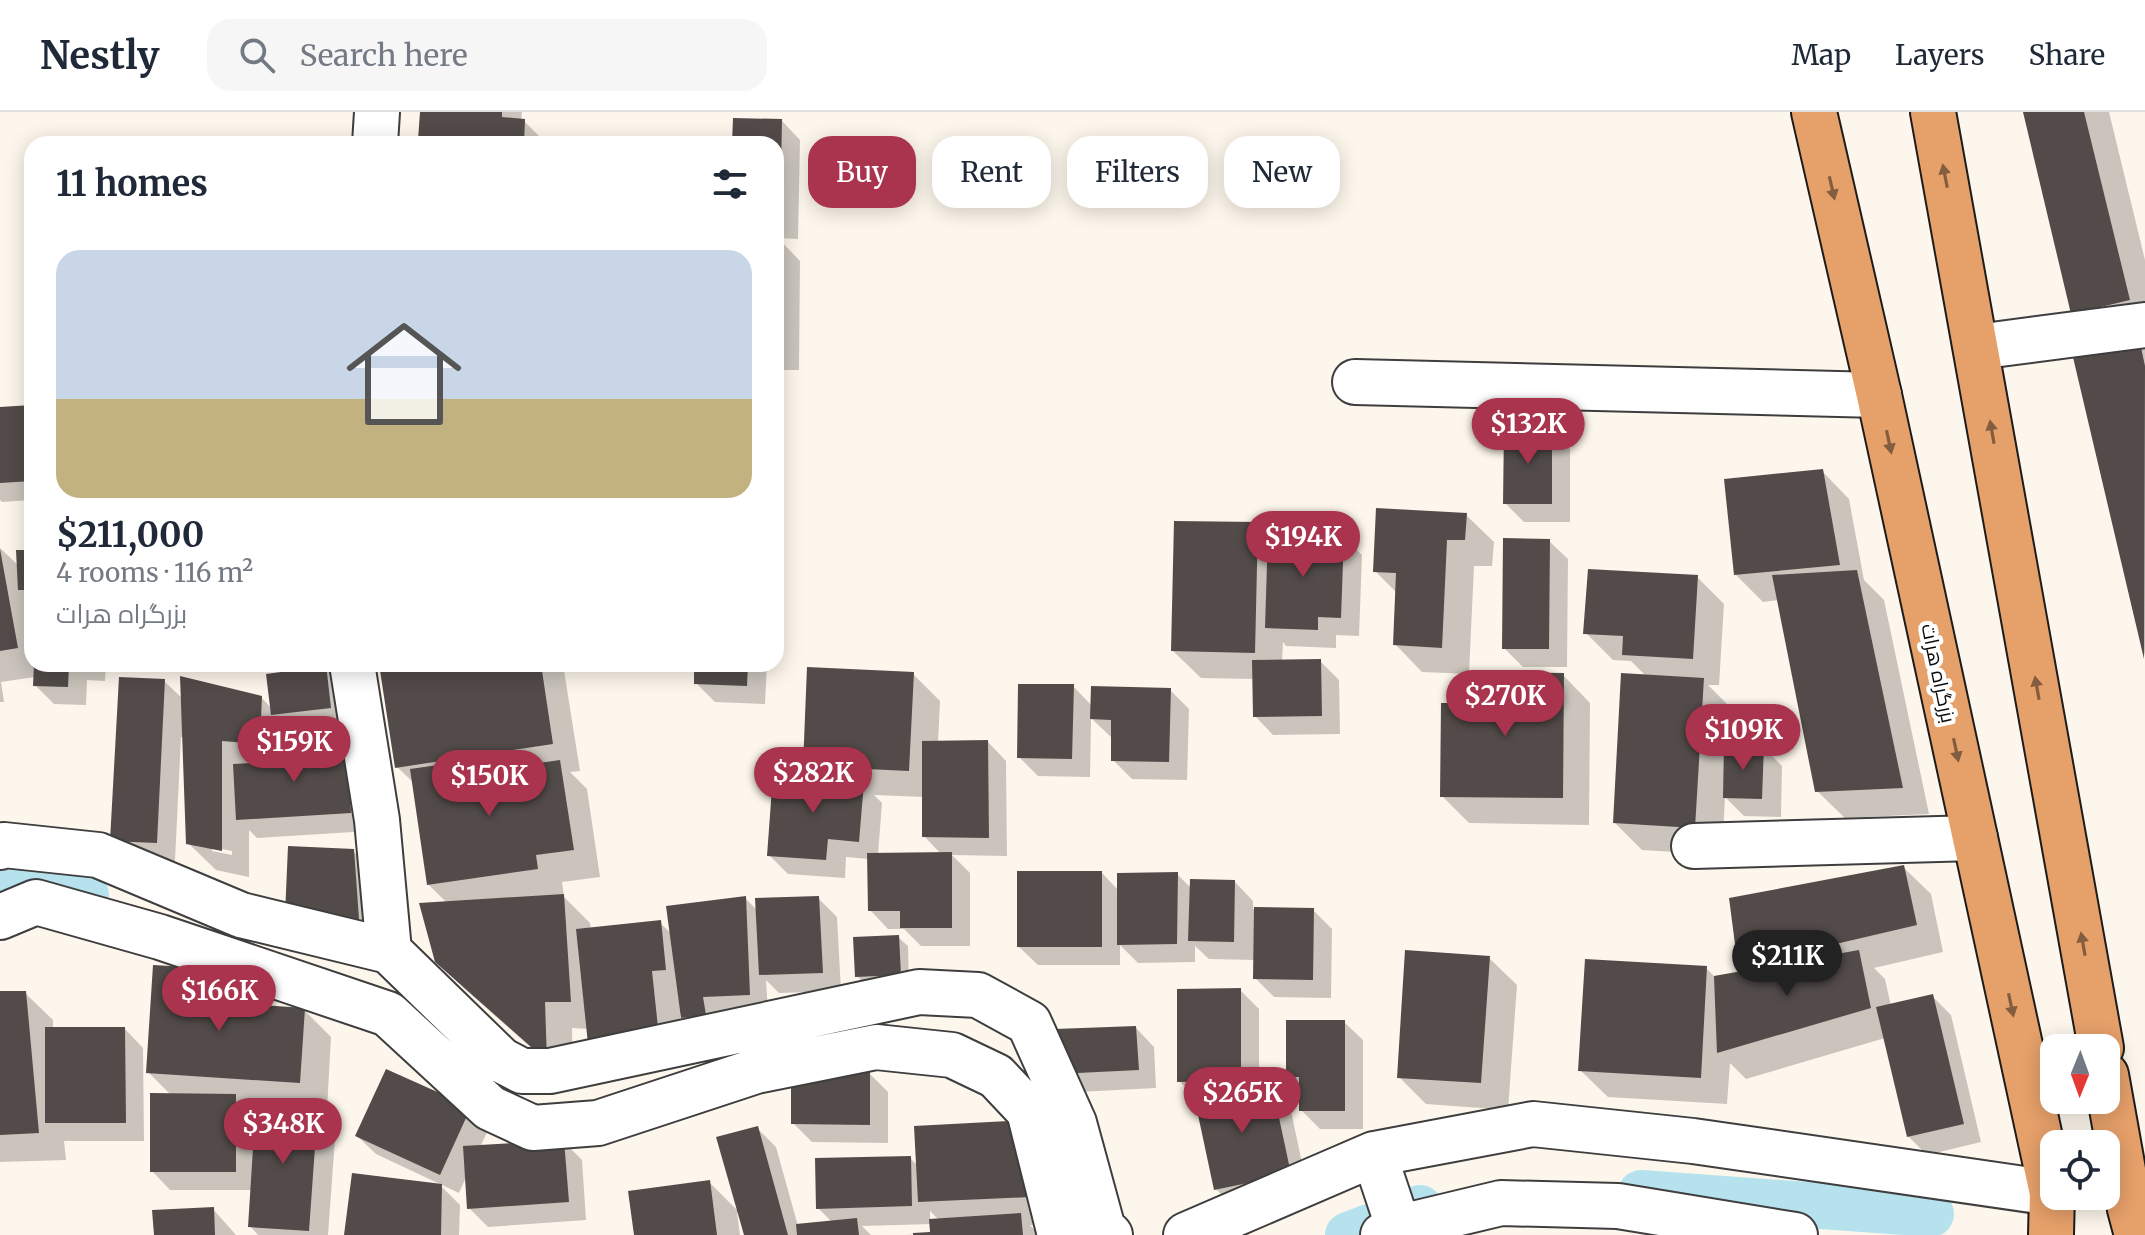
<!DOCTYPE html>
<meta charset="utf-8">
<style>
:root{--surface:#fff;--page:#f6f6f7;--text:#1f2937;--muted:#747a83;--line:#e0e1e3;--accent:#aa344d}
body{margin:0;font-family:Merriweather,Cairo,serif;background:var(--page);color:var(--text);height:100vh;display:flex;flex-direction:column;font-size:30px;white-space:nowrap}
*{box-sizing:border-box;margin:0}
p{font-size:26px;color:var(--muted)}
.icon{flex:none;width:44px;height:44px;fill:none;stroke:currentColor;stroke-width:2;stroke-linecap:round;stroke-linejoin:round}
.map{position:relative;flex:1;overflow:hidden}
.panel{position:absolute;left:24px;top:24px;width:760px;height:536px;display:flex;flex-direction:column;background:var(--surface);border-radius:24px;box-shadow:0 4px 20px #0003}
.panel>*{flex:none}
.top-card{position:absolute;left:808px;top:24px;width:760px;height:72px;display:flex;gap:16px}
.needle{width:52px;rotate:181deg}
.buttons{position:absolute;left:2040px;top:922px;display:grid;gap:16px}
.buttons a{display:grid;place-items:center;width:80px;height:80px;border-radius:16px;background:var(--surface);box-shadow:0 4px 20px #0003;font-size:40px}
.price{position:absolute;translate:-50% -68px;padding:0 18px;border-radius:28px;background:var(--accent);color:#fff;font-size:26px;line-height:52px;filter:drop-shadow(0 2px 4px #0008)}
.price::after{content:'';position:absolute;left:50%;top:48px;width:24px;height:18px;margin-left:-12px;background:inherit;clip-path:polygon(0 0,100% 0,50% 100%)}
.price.active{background:#222;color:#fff}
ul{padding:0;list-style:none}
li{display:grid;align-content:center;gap:16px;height:424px;padding:0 32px}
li+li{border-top:2px solid var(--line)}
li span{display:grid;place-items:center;height:248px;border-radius:24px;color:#555}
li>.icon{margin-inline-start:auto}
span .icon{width:144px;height:144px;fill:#fffc;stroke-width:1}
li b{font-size:34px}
h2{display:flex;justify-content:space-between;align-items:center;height:96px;padding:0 32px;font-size:34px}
.tag{padding:0 28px;border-radius:24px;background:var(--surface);box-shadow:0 4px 20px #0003;font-size:28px;line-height:72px}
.tag.active{background:var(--accent);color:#fff}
header{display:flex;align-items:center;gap:48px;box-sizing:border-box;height:112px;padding:0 40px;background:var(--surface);border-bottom:2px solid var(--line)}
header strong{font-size:38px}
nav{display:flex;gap:44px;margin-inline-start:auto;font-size:28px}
.search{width:560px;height:72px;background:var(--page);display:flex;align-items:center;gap:20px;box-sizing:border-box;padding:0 28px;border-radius:24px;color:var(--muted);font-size:30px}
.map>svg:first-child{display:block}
</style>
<header>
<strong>Nestly</strong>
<div class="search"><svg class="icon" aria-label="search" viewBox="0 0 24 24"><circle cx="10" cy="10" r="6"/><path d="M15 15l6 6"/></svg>Search here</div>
<nav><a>Map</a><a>Layers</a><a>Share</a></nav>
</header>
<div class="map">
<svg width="2145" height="1123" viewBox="0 0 2145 1123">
<rect width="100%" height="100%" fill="#fdf6ec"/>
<!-- shadow -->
<path fill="#0003" fill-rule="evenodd" d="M 422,0 L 522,0 L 521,9 L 524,9 L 543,28 L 543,32 L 424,32 L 420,27 Z
M 2025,0 L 2109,0 L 2145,148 L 2145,226 L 2138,228 L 2145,235 L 2145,544 L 2075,243 L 2073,201 Z
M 782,9 L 800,28 L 798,127 L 778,126 L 800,149 L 799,258 L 776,258 L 776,32 L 734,32 Z
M 32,295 L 32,388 L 2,390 L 0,388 L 0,297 Z
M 1551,319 L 1570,337 L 1570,410 L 1524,410 L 1505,391 Z
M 1822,359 L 1849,387 L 1864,468 L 1884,488 L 1929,702 L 1845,706 L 1817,679 L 1779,488 L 1763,490 L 1736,463 Z
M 1466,403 L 1494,430 L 1492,454 L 1474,454 L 1469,562 L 1422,560 L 1395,532 L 1397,481 L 1375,459 Z
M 1257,412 L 1270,425 L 1343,424 L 1362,443 L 1359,524 L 1336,523 L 1336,536 L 1286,534 L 1283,530 L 1282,549 L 1320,549 L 1339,568 L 1340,622 L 1273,623 L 1255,604 L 1254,567 L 1201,566 L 1173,539 Z
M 1549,429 L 1568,447 L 1567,555 L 1523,555 L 1504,536 Z
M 0,436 L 19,454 L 32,440 L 32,552 L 106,552 L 105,569 L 87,568 L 86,593 L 54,592 L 35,573 L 35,565 L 1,570 L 4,590 L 0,590 Z
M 1697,465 L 1724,492 L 1719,573 L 1708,573 L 1730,595 L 1728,635 L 1763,635 L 1782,654 L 1781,705 L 1744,704 L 1725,685 L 1722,743 L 1642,738 L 1615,711 L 1647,565 L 1631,549 L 1613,548 L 1586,521 Z
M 282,552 L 342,552 L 349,614 L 291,621 L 288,617 L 287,638 L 346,635 L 369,719 L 257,726 L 249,718 L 249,765 L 216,758 L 188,731 L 184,625 L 181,625 L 175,749 L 131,747 L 112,728 L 164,569 L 183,587 L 261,585 L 272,597 L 283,562 ZM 212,735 L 232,739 L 232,743 L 212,739 Z
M 381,552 L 563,552 L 580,659 L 570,660 L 587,677 L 600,765 L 562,770 L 564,785 L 590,811 L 591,818 L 660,811 L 672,822 L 745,786 L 758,799 L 818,786 L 837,805 L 841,879 L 779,881 L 766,868 L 768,901 L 702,924 L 680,902 L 685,952 L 588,917 L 572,916 L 573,973 L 465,877 L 437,849 L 447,791 L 428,772 L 414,671 L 397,655 Z
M 696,552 L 767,552 L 765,592 L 715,590 L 696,571 Z
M 913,562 L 940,589 L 938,631 L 988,630 L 1006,649 L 1007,744 L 952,743 L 970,761 L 970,834 L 921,834 L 904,817 L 888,817 L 870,798 L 869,747 L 846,745 L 845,766 L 788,762 L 769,743 L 819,668 L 805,654 ZM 874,683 L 924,685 L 924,724 L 941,742 L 878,742 L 882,691 Z
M 1563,563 L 1590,591 L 1589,713 L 1469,711 L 1442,684 L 1476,593 Z
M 1073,574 L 1092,594 L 1170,578 L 1189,597 L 1187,668 L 1132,667 L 1113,648 L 1111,625 L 1091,606 L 1090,665 L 1038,664 L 1019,645 Z
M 353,739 L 372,758 L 377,825 L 287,802 Z
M 1903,755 L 1931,782 L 1943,840 L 1874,856 L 1885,867 L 1891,894 L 1932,884 L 1951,903 L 1981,1030 L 1927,1043 L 1908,1024 L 1885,926 L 1746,967 L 1730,951 L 1727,992 L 1608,985 L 1580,958 L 1706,856 L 1716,866 L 1746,860 L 1740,854 Z
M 1102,761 L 1119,779 L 1177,762 L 1192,777 L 1235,770 L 1253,789 L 1253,797 L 1313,798 L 1332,817 L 1331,886 L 1274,885 L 1255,866 L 1255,848 L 1209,847 L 1195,834 L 1195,850 L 1138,851 L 1120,833 L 1120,853 L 1038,853 L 1019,835 Z
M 898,825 L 908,834 L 909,871 L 866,873 L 857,864 Z
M 1489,846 L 1517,873 L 1508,998 L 1426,992 L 1399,965 Z
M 204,858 L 231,885 L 231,893 L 304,898 L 331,925 L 327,998 L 320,997 L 336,1013 L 328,1123 L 258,1123 L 250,1114 L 252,1078 L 170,1078 L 152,1059 L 171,983 L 148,960 ZM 244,992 L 257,993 L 257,1005 Z
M 1240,878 L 1259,897 L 1259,972 L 1270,970 L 1289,989 L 1308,1080 L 1235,1096 L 1216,1077 L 1197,986 L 1179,969 Z
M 0,881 L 25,881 L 53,908 L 53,917 L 125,917 L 143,936 L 144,1029 L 64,1029 L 66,1048 L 0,1050 Z
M 1344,910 L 1363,928 L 1363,1017 L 1320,1017 L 1301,998 L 1301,977 L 1288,964 Z
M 1136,916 L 1154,935 L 1156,976 L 1078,980 L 1059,961 Z
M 869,961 L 888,980 L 888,1031 L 812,1030 L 793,1011 Z
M 470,997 L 489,1016 L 480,1035 L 564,1030 L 582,1048 L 586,1108 L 488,1115 L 469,1096 L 467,1063 L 459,1081 L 376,1042 L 357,1024 Z
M 1026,1011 L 1057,1112 L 1030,1113 L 1039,1123 L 904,1123 L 932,1122 L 932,1112 L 862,1114 L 871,1123 L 746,1123 L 757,1016 L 776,1035 L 798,1114 L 832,1110 L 818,1096 L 910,1046 L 918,1054 ZM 930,1099 L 939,1108 L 930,1109 Z
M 709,1070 L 739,1100 L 737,1101 L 740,1123 L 636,1123 Z
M 441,1074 L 460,1093 L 459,1123 L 346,1123 Z
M 213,1097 L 236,1123 L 156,1123 Z"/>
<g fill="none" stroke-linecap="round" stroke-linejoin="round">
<!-- canal -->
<path stroke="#b6e2ee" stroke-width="46" d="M 0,775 C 27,766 59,773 86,783
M 1641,1081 L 1931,1102
M 1348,1123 L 1420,1096"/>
</g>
<!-- building -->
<path fill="#524b49" d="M 420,0 L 502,0 L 502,5 L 525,7 L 524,32 L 418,28 Z
M 2023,0 L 2084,0 L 2130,188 L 2071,202 Z
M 733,6 L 782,7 L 780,109 L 776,109 L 776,32 L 732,32 Z
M 2139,226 L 2145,254 L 2144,547 L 2072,241 Z
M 32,293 L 32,369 L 0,371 L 0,295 Z
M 1504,316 L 1552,317 L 1552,392 L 1503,392 Z
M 1823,357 L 1840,453 L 1734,463 L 1724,367 Z
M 1376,396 L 1467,401 L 1465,428 L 1447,428 L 1442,536 L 1393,533 L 1396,461 L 1373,460 Z
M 1174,409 L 1258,410 L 1255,541 L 1171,539 Z
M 1268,420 L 1344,422 L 1341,506 L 1318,505 L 1318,518 L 1265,516 Z
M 1503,426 L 1550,427 L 1549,537 L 1502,537 Z
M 0,437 L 18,536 L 0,539 Z
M 16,438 L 32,438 L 32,478 L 18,478 Z
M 1588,457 L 1698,463 L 1693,547 L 1622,543 L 1623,524 L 1583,522 Z
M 1857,458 L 1903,676 L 1815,680 L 1772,463 Z
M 1321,547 L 1322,604 L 1253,605 L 1252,548 Z
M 34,552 L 69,552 L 68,575 L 33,574 Z
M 280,552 L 326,552 L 331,596 L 271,603 L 266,562 L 281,560 Z
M 379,552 L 541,552 L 553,632 L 395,656 Z
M 694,552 L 748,552 L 747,574 L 694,572 Z
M 807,555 L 914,560 L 909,659 L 803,654 Z
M 1475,560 L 1564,561 L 1563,686 L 1440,685 L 1441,591 L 1474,591 Z
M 1621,561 L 1704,566 L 1695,716 L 1613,711 Z
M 180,564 L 262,584 L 260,632 L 222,629 L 222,739 L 186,732 Z
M 119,565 L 165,567 L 157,731 L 110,729 Z
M 1018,572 L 1074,572 L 1072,647 L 1017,646 Z
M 1091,574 L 1171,576 L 1169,650 L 1111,649 L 1111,608 L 1090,607 Z
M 988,628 L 989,726 L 922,725 L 922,629 Z
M 347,633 L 351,701 L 236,708 L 233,652 L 267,650 L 266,637 Z
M 1724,633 L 1764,633 L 1762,687 L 1723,686 Z
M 487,646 L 489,658 L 560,648 L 574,738 L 536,743 L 538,757 L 427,773 L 410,657 Z
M 773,662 L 864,670 L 859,730 L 828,727 L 826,748 L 767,744 Z
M 288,734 L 354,737 L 359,807 L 285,803 Z
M 952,740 L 952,816 L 900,816 L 900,799 L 868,799 L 867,741 Z
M 1904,753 L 1917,813 L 1738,855 L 1729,786 Z
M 1017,759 L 1102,759 L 1102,835 L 1017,835 Z
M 1178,760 L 1177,832 L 1117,833 L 1117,761 Z
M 1190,767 L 1235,768 L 1234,830 L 1188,829 Z
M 564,782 L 571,890 L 545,890 L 547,949 L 435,850 L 419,791 Z
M 746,784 L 750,883 L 703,885 L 706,903 L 681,906 L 666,794 Z
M 819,784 L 823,861 L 759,863 L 755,786 Z
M 1254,795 L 1314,796 L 1313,868 L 1253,867 Z
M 661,808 L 666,858 L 652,859 L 659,925 L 588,932 L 576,817 Z
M 899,823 L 901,863 L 855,865 L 853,825 Z
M 1405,838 L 1490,844 L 1481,971 L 1397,966 Z
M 1859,838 L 1871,896 L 1717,941 L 1714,864 Z
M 1585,847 L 1707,854 L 1701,966 L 1578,959 Z
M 153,853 L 205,856 L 202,889 L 305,896 L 300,971 L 146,961 Z
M 1241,876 L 1241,969 L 1177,970 L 1177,877 Z
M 0,879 L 26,879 L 39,1021 L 0,1023 Z
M 1933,882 L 1964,1012 L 1907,1025 L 1876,895 Z
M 1286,908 L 1345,908 L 1345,999 L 1299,999 L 1299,965 L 1286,965 Z
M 1136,914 L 1139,958 L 1057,962 L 1055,917 Z
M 45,915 L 125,915 L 126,1011 L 45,1011 Z
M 386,957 L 471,995 L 440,1063 L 355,1024 Z
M 791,959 L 870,959 L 870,1013 L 791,1012 Z
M 1271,968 L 1291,1062 L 1214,1078 L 1194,984 Z
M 150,981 L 236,982 L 236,1060 L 150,1060 Z
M 256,989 L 318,993 L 309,1119 L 248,1115 Z
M 1026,1008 L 1030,1085 L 918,1090 L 914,1014 Z
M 758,1014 L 788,1123 L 744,1123 L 716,1025 Z
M 564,1028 L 569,1090 L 467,1097 L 463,1034 Z
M 911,1044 L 912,1094 L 816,1097 L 815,1046 Z
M 352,1061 L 442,1072 L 441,1123 L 344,1123 Z
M 710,1068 L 717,1123 L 634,1123 L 628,1079 Z
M 214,1095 L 215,1123 L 154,1123 L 152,1098 Z
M 1021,1101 L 1023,1123 L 913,1123 L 913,1121 L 930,1120 L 929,1107 Z
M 857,1106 L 859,1123 L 797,1123 L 796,1112 Z"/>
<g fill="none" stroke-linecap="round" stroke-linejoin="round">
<!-- minor casing -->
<g stroke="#3e3e3e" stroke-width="48">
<path id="minor" d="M 375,32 L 377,0
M 1977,235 L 2145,213
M 1355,270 L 1879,283
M 352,552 L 377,708 L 389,839 L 501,948 L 522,959 L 550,959 L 919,880 L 978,883 L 1029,911 L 1074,1011 L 1103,1117 L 1110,1123
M 1694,734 L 1975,726
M 0,735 L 4,733 L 98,743 L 241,803 L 389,839
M 0,805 L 36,790 L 160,825 L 388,902 L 490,996 L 533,1016 L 598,1011 L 756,959 L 876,935 L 952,943 L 996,964 L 1029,999 L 1060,1123
M 1374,1042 L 1401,1123
M 1186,1123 L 1374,1042 L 1533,1012 L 1693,1029 L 2052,1081
M 1383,1123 L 1401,1115 L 1501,1091 L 1618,1094 L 1795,1123"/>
</g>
<!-- trunk casing -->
<g stroke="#1c1c1c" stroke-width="48">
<path id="trunk" d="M 1814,0 L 1879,283 L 2052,1081 L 2051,1123
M 1933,0 L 2101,936
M 2106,963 L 2130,1097 L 2137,1123"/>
</g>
<!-- minor -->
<use href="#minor" stroke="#fff" stroke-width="44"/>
<!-- trunk -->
<use href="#trunk" stroke="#e6a06a" stroke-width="44"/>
</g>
<!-- one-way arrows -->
<defs><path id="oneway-solid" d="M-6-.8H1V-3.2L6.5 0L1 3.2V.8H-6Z" transform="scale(2)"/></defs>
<g fill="#835d3f">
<use href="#oneway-solid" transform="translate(1945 64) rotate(-101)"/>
<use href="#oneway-solid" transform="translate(1832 76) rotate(77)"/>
<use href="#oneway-solid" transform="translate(1992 320) rotate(-100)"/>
<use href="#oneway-solid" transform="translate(1889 330) rotate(78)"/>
<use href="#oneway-solid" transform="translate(2037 576) rotate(-100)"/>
<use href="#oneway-solid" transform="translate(1956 638) rotate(78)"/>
<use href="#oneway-solid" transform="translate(2083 832) rotate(-100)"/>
<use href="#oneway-solid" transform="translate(2011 893) rotate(78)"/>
</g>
<g text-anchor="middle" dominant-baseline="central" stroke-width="8" stroke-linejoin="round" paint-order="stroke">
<!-- street labels -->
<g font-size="20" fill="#0b0b0b" stroke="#fff">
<text transform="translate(1939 561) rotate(78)">بزرگراه هرات</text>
</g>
</g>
</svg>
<div class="buttons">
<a><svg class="needle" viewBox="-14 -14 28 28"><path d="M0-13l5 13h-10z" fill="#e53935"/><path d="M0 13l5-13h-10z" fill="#747a83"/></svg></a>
<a><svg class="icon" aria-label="locate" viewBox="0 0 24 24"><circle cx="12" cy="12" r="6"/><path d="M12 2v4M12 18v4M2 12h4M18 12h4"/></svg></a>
</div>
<b class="price" style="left:1528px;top:354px">$132K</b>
<b class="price" style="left:1303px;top:467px">$194K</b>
<b class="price" style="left:1505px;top:626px">$270K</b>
<b class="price" style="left:1743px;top:660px">$109K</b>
<b class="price" style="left:294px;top:672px">$159K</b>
<b class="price" style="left:813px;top:703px">$282K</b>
<b class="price" style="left:489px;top:706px">$150K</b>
<b class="price active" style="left:1787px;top:886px">$211K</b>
<b class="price" style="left:219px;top:921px">$166K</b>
<b class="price" style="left:1242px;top:1023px">$265K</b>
<b class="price" style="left:283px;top:1054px">$348K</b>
<div class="top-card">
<a class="tag active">Buy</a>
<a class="tag">Rent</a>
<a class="tag">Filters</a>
<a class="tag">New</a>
</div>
<section class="panel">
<h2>11 homes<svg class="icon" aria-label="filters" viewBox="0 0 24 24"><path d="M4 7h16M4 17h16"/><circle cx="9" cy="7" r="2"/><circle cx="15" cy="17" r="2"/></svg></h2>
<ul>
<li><span style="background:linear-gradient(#c9d6e8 60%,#c2b280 0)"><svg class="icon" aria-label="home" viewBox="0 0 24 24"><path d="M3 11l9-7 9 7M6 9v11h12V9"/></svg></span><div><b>$211,000</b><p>4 rooms · 116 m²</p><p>بزرگراه هرات</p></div></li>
</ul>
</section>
</div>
